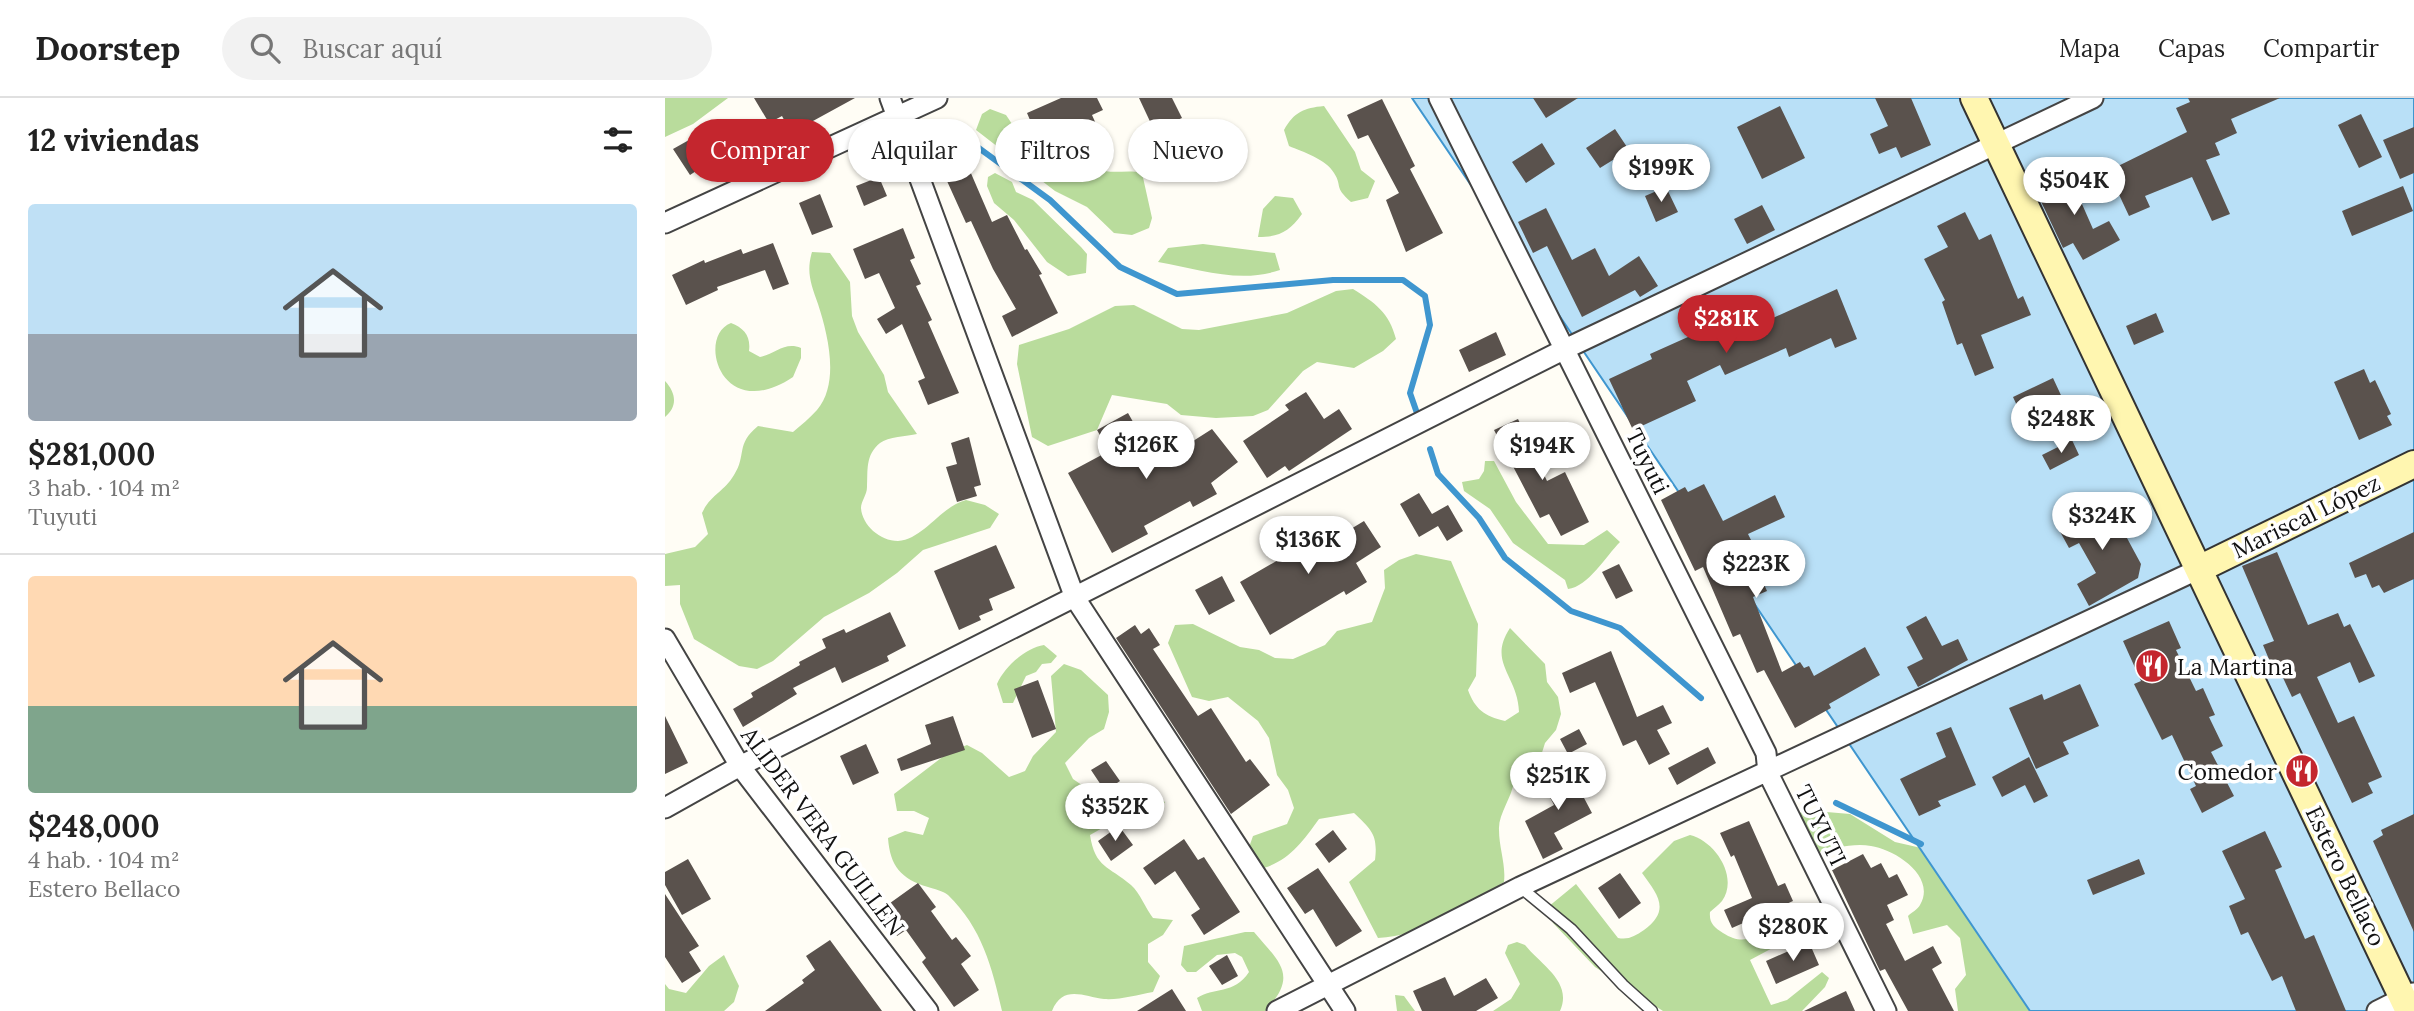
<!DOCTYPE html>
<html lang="es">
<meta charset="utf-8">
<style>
:root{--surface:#fff;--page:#f2f2f2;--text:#222;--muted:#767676;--line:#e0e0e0;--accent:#c4262e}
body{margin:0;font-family:Lora,serif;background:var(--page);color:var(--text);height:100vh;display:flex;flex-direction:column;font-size:26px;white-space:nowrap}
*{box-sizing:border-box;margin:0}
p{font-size:23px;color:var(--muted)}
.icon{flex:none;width:38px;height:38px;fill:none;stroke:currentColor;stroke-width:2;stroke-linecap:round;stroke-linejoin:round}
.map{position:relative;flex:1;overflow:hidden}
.details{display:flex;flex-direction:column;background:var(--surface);width:665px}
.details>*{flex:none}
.banner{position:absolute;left:21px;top:21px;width:665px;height:63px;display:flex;gap:14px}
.price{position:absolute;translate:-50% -60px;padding:0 16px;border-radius:24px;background:#fff;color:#222;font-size:23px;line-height:46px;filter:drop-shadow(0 2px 4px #0008)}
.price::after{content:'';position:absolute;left:50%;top:42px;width:21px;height:16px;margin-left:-10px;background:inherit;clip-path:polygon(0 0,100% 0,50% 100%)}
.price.active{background:var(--accent);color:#fff}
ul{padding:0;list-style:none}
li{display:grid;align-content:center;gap:14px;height:371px;padding:0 28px}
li+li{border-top:2px solid var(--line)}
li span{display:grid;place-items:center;height:217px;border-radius:7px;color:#555}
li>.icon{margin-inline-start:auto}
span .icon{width:126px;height:126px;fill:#fffc;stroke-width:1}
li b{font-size:30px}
h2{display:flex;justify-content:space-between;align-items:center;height:84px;padding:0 28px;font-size:30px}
.tag{padding:0 24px;border-radius:32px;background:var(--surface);box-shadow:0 2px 5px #0004;font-size:24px;line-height:63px}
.tag.active{background:var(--accent);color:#fff}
header{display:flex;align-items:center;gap:42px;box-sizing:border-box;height:98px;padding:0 35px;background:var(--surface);border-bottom:2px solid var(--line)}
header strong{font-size:33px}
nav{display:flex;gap:38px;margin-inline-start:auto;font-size:24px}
.search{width:490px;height:63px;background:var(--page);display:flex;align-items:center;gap:18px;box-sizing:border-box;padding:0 24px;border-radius:38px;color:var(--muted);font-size:26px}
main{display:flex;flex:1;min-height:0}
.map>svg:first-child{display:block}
</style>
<header>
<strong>Doorstep</strong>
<div class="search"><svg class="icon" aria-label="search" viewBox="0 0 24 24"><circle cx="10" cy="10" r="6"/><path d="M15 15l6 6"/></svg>Buscar aquí</div>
<nav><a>Mapa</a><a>Capas</a><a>Compartir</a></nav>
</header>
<main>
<section class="details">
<h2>12 viviendas<svg class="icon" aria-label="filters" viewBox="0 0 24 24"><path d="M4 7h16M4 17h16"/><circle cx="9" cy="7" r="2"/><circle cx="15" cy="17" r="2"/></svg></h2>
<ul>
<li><span style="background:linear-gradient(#bfe0f5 60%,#9aa5b1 0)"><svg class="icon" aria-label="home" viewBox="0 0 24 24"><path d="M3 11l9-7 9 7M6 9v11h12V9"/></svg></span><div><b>$281,000</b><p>3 hab. · 104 m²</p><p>Tuyuti</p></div></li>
<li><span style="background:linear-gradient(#ffd9b3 60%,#7fa58c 0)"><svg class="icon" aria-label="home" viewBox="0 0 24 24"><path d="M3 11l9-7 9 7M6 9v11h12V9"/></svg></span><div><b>$248,000</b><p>4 hab. · 104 m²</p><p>Estero Bellaco</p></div></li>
</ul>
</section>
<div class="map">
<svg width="1749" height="913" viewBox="0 0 1749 913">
<rect width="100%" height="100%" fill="#fffdf5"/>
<!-- forest -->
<path fill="#b9dc9c" d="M 0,0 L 63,0 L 28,26 L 0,39 Z
M 659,8 L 690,54 L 696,72 L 710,83 L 703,100 L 686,104 C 668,88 678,89 669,75 C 661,61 638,54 624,48 L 619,32 C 629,14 639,10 659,8 Z
M 325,11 L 341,17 C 357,39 368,75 403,71 C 412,70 420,65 429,64 L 433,71 C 447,77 462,71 477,75 L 487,120 L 484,130 L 467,137 L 449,135 L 422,109 L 390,93 L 311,32 L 317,16 Z
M 330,75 L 347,84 L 351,94 L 368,102 L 416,149 L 422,156 L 421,175 L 403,178 L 382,164 L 349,122 L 329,105 L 322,88 L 323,79 Z
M 610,98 L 628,100 L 637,116 C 624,134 614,139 593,139 L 598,111 Z
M 538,146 L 610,155 L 615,172 C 574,186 534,171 493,164 L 503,150 Z
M 147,154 L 165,155 L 185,184 L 187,218 L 193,234 L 219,277 L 223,294 L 252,336 C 242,338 223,339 215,345 C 200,357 203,373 202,389 C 202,397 196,403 196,410 C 197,427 215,443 233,443 C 259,441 275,409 301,402 L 320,407 L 334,416 L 325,430 L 258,452 L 232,475 L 204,495 L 159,519 L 108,563 L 92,571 L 74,568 L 29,541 L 15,506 L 15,487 L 0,488 L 0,456 L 30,449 L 43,436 L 37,415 C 46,396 59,394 69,377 C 82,357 70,347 93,328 L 128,334 C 136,327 145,320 152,312 C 175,285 163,237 153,206 C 146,186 141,174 147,154 Z
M 688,191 C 710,205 724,214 731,241 L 718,253 L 689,270 L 652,264 L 638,273 L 603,312 L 588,318 L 551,320 L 516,317 L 502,306 L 447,297 L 432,332 L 383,348 L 367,339 L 352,266 L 354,247 L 404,231 L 450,208 L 469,207 L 517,231 L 534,232 L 622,215 L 671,193 Z
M 66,225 C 79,230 86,238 84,253 L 95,259 C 110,256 120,243 136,250 L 136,260 L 128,279 C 56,327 31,238 66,225 Z
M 0,283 C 11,295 13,308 0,319 Z
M 820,363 L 829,363 L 851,404 L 883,446 L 919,447 L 942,432 L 955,444 C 941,458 923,489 903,491 L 900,482 L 848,445 L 825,411 L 799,393 L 797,384 L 814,381 L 819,373 Z
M 751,456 L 786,463 L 813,526 L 811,578 L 803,592 C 810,611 819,618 840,623 L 854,614 C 853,577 822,565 845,530 L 880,566 L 882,584 L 893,599 L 896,616 L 891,632 L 880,645 L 875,661 L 849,683 C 847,700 833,716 834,732 C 834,750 841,766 839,784 C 803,808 758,838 713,840 L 684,784 L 710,762 C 713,737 707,732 689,715 L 654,721 C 636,746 621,767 589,772 L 582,755 L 588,738 L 622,726 L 629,710 L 623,692 L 612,677 L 604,640 L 593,623 L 563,599 L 544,603 L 527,599 L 503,545 L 510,527 L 528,526 L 575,549 L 594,552 L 610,560 L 628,561 L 660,547 L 672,533 L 707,524 L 720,490 L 719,472 L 734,462 Z
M 379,547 L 392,558 L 386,565 L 377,566 L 371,574 L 361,578 L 348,605 L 338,605 L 332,586 C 340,568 361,550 379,547 Z
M 399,566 L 416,572 L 443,597 L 444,614 L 439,631 L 424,640 L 400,665 L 408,681 L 452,711 L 484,696 L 500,704 L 490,720 L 455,720 L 425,737 C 430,770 444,768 466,787 C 475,795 481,811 488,820 L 508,822 L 498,837 L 483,846 L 483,864 L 495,878 L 488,894 C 472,897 455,902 439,901 C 419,899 398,886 387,913 L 337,913 C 327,869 317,830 283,797 C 278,793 269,791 263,789 C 236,781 225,768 223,740 L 240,733 L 258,737 L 264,720 L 249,713 L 232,713 L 229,696 L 284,654 L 302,647 L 317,655 L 344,679 L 360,673 L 368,658 L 391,634 L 386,578 Z
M 1150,713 L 1185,716 L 1230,744 L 1265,752 L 1475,913 L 1293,913 L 1290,891 L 1301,877 L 1295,840 L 1282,827 L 1248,836 L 1243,818 C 1246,815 1253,811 1255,807 C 1272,778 1229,751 1206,748 C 1189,745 1168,750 1151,755 L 1131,715 Z
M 1025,737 C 1050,743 1074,779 1057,803 C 1054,807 1049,810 1045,814 C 1044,825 1049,829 1058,835 C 1090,856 1105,820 1136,813 L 1143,818 L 1126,840 L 1085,862 L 1106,907 L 1122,902 L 1157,874 L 1164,880 L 1160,889 L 1137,913 L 998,913 L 930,869 L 888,825 L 883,809 L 911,786 L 953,840 C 964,842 970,838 979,832 C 1006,812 993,797 977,775 L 1009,743 Z
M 580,834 L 589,834 C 615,865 634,877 600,913 L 537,913 L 532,900 C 548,889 569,897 584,874 L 577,859 L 570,855 L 552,857 L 531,874 L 522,874 L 516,867 L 519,848 Z
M 852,844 L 860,847 C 876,867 908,884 895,913 L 828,913 L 846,901 L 855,886 L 840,855 L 843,847 Z
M 59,857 L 74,888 L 69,904 L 59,913 L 0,913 L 0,886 L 4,891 L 21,895 L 44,868 Z
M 730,897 L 739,898 L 750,913 L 732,913 Z"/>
<!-- water -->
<path fill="#b9e0f7" stroke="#3f96cf" stroke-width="2" d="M 747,0 L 1749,0 L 1749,913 L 1365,913 Z"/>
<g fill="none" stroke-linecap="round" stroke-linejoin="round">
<!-- stream -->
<path stroke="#3f96cf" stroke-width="6" d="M 285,29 L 385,102 L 455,169 L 512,196 L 668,182 L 738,182 L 760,198 L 765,227 L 745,295 L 753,318
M 765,351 L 773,376 L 814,420 L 840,460 L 906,513 L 955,530 L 1036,600
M 1171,705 L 1256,746"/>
</g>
<!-- building -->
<path fill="#5a524d" d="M 89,0 L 190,0 L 126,35 L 117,18 L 104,25 Z
M 396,0 L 432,0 L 438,12 L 427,17 L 431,26 L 377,50 L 362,15 Z
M 474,0 L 507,0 L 517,20 L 489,32 Z
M 868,0 L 913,0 L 881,20 Z
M 1210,0 L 1246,0 L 1266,47 L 1236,60 L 1231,49 L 1214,56 L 1205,36 L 1223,28 Z
M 1523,0 L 1615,0 L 1566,21 L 1572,35 L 1550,45 L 1555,57 L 1541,62 L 1565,116 L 1547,123 L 1527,79 L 1480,98 L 1485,109 L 1464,118 L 1443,73 L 1522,34 L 1511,10 L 1525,4 Z
M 717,1 L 750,68 L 745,71 L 778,135 L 741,154 L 721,102 L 734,95 L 703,37 L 693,41 L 682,17 Z
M 1115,8 L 1140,60 L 1097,81 L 1072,29 Z
M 1696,16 L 1717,59 L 1694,70 L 1673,27 Z
M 1749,29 L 1749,75 L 1735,81 L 1718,42 Z
M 950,31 L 964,52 L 935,70 L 921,50 Z
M 57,36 L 66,50 L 25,77 L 8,51 L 24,42 L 31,53 Z
M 877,45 L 890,66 L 861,85 L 847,64 Z
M 305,73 L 327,124 L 342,117 L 360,152 L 362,151 L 377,176 L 374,177 L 393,215 L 347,239 L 337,218 L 351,211 L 328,171 L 306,123 L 301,125 L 282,83 Z
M 1411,73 L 1420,93 L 1413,97 L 1428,131 L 1444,123 L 1455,142 L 1418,162 L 1408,145 L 1398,150 L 1372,95 L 1381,90 L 1380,87 Z
M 214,79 L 222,98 L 199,108 L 191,88 Z
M 1738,88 L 1748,113 L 1687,138 L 1677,113 Z
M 1001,89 L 1013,114 L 991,124 L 980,98 Z
M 155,96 L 168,129 L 147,137 L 134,105 Z
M 1097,107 L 1110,132 L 1082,146 L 1069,121 Z
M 881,110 L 907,162 L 930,150 L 944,178 L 974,158 L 993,188 L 975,199 L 970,192 L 917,219 L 882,148 L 868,155 L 853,124 Z
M 1300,114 L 1314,142 L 1326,136 L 1353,201 L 1358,198 L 1366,217 L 1316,237 L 1329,270 L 1310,278 L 1297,245 L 1292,247 L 1277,204 L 1280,202 L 1259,161 L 1283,149 L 1272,128 Z
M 238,130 L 250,160 L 245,162 L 256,186 L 251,188 L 267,222 L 263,224 L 294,295 L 263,307 L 253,283 L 260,280 L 237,226 L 221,236 L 212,221 L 230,210 L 214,175 L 200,181 L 188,151 Z
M 108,145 L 124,186 L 108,192 L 100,172 L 52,189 L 53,192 L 21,207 L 7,177 L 39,162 L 40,165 L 76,151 L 78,156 Z
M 1172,191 L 1192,241 L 1170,250 L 1166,240 L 1124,259 L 1121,250 L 1060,277 L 1055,267 L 1022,283 L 1031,303 L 968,332 L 944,281 L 987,261 L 985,256 L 1081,213 L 1088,229 Z
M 1491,215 L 1499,234 L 1469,247 L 1461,228 Z
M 831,234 L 841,257 L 804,274 L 794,252 Z
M 1699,271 L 1705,285 L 1710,282 L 1726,316 L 1722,318 L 1727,327 L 1694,342 L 1669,284 Z
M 1388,280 L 1401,308 L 1361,327 L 1348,299 Z
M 641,294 L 659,321 L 674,311 L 687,331 L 624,373 L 620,368 L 602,380 L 578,343 L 624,312 L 620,307 Z
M 463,315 L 492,366 L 547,331 L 573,364 L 546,385 L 552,396 L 528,409 L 525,403 L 479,428 L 483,436 L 447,455 L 403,375 L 444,353 L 432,332 Z
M 853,321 L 882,383 L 900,374 L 924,424 L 896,438 L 884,416 L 875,420 L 829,332 Z
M 304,339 L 316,387 L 309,389 L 312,398 L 292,404 L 281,369 L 292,366 L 286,345 Z
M 1407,342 L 1414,357 L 1385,372 L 1377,357 Z
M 1039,386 L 1058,423 L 1110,397 L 1120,419 L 1083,436 L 1088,446 L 1082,449 L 1102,493 L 1088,499 L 1117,574 L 1135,564 L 1139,570 L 1144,568 L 1149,578 L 1200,549 L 1215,577 L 1164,606 L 1166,610 L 1130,630 L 1099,572 L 1092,575 L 1075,536 L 1068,539 L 1038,469 L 1030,473 L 996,402 L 1020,389 L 1023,394 Z
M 754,395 L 767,416 L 783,407 L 798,433 L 782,443 L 773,428 L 754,439 L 735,406 Z
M 1442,403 L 1476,466 L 1473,480 L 1424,508 L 1412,486 L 1431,475 L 1414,445 L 1404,450 L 1392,428 Z
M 699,423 L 716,449 L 691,465 L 702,484 L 681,497 L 679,493 L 605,537 L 575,484 L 615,461 L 608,450 L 633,435 L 646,455 Z
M 1749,434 L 1749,481 L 1719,495 L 1714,487 L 1707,490 L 1701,476 L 1690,480 L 1684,465 Z
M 331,447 L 350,490 L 324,501 L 328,512 L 314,518 L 316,522 L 294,532 L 269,473 Z
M 1612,454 L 1643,527 L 1673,515 L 1679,529 L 1685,526 L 1710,578 L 1694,585 L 1685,564 L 1652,579 L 1673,625 L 1689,618 L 1717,679 L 1703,685 L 1708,695 L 1687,705 L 1635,595 L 1627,599 L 1613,569 L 1608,571 L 1598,547 L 1609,543 L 1577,468 Z
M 954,466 L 968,493 L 951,501 L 937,474 Z
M 557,478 L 570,503 L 544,517 L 530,492 Z
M 225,514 L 241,548 L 222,558 L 224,563 L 177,585 L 170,569 L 128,590 L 132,596 L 78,629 L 68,611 L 88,599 L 86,595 L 135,567 L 134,564 L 161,550 L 157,541 L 179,531 L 181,535 Z
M 1261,518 L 1277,548 L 1293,541 L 1303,562 L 1253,589 L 1242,569 L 1258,561 L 1241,529 Z
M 1504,523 L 1516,550 L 1511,552 L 1531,593 L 1538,590 L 1550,617 L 1544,619 L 1558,648 L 1546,654 L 1569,698 L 1537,715 L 1525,691 L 1531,688 L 1507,637 L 1497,642 L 1469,586 L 1476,583 L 1458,543 Z
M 470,527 L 476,536 L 484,530 L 495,547 L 488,551 L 533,618 L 546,610 L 581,664 L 585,661 L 605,687 L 566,716 L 451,540 Z
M 946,553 L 972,619 L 998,607 L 1007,625 L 992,632 L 1005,656 L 984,667 L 971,642 L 958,648 L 930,584 L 905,595 L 897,575 Z
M 373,582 L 391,631 L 367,640 L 349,591 Z
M 1415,586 L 1434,628 L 1398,644 L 1404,656 L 1371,671 L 1344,610 L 1377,596 L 1379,602 Z
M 0,618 L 23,665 L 0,676 Z
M 288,618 L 300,652 L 236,673 L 232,661 L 266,646 L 260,627 Z
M 1286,629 L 1311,687 L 1273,703 L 1276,708 L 1254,718 L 1235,681 L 1281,659 L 1271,635 Z
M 914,631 L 922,646 L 903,656 L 895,641 Z
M 201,646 L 214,675 L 188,687 L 175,658 Z
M 1043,649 L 1051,665 L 1012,687 L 1003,670 Z
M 1364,659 L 1383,698 L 1369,705 L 1360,687 L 1337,699 L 1327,679 Z
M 441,663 L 455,683 L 440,693 L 426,672 Z
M 902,668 L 927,715 L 889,735 L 898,751 L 878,761 L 860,723 L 889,707 L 876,682 Z
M 1749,716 L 1749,834 L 1708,743 L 1718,737 L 1716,732 Z
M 1084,723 L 1113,788 L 1120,785 L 1128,803 L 1067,830 L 1059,812 L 1087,800 L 1069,757 L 1066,759 L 1055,735 Z
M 454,728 L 468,747 L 446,763 L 433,743 Z
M 668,732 L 682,751 L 664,765 L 650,746 Z
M 1600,733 L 1617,769 L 1610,772 L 1640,841 L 1649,837 L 1681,913 L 1631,913 L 1617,878 L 1607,883 L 1583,834 L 1576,837 L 1564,808 L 1580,801 L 1557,753 Z
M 519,741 L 533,762 L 539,759 L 575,814 L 539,837 L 526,817 L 535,811 L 510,773 L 490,787 L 478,770 Z
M 1198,756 L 1206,770 L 1216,765 L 1224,780 L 1232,776 L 1243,797 L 1222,807 L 1229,822 L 1221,826 L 1240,863 L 1268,848 L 1277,865 L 1267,871 L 1289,913 L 1243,913 L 1220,871 L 1215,873 L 1167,772 Z
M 23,761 L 46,801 L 17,817 L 0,787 L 0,774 Z
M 1474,761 L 1480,776 L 1428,797 L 1422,782 Z
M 653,770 L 697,833 L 671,849 L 648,811 L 640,816 L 622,790 Z
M 955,775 L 976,805 L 954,821 L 933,790 Z
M 253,785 L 271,809 L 266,813 L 287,842 L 291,839 L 306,858 L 296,866 L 314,892 L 289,909 L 257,864 L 261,860 L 241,832 L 232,838 L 214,813 Z
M 0,796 L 34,848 L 24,854 L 36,873 L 17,885 L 0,859 Z
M 165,842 L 217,913 L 100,913 L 139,885 L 137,882 L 150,872 L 141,858 Z
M 1144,844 L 1154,867 L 1111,886 L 1101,863 Z
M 562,857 L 573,878 L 557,887 L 544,868 Z
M 780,879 L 789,898 L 821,880 L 833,900 L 811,913 L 757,913 L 748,893 Z
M 507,891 L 521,913 L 472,913 Z
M 1181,893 L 1190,913 L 1139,913 Z"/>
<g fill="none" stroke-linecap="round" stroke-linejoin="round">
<!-- lane casing -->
<g stroke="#444" stroke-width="13">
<path id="lane" d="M 855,789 L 906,831 L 958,887 L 987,913"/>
</g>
<!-- street casing -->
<g stroke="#444" stroke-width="23">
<path id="street" d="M 225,0 L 410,500 L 680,913
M 774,0 L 1101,655 L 1103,675 L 1221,913
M 0,125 L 272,0
M 0,541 L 75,668 L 263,913
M 0,710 L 75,668 L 900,251 L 1428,0
M 612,913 L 855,789 L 1534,471
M 1712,913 L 1748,895"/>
</g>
<!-- secondary casing -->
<g stroke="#333" stroke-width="30">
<path id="secondary" d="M 1309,0 L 1744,913
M 1534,471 L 1749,366"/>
</g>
<!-- lane -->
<use href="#lane" stroke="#fff" stroke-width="10"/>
<!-- street -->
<use href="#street" stroke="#fff" stroke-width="19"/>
<!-- secondary -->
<use href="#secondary" stroke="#fff6b0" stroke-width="26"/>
</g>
<!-- icons -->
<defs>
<g id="restaurant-disc" transform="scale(1.75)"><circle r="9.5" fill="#c4262e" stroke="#fff"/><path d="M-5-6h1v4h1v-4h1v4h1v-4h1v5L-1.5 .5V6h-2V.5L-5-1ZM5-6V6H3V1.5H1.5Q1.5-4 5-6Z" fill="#fff"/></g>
</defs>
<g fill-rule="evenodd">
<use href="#restaurant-disc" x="1487" y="568"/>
<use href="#restaurant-disc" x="1637" y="673"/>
</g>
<g text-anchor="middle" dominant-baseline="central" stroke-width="7" stroke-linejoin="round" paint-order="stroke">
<!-- street labels -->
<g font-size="23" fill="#111" stroke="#fff">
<text transform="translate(983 363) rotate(64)">Tuyuti</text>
<text transform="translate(1641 418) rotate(-26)">Mariscal López</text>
<text transform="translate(1156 727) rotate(64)">TUYUTI</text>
<text transform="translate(158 733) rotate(53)">ALIDER VERA GUILLEN</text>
<text transform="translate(1681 778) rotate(64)">Estero Bellaco</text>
</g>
<!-- poi labels -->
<g font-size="23" fill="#111" stroke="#fff" text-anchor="start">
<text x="1512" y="568">La Martina</text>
<text x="1612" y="673" text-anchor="end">Comedor</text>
</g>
</g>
</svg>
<b class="price" style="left:996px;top:106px">$199K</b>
<b class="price" style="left:1409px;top:119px">$504K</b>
<b class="price active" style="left:1061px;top:257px">$281K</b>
<b class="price" style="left:1396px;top:357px">$248K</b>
<b class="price" style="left:481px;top:383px">$126K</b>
<b class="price" style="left:877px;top:384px">$194K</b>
<b class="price" style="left:1437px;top:454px">$324K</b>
<b class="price" style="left:643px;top:478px">$136K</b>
<b class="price" style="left:1091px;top:502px">$223K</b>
<b class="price" style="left:893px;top:714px">$251K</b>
<b class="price" style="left:450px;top:745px">$352K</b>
<b class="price" style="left:1128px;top:865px">$280K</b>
<div class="banner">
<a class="tag active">Comprar</a>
<a class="tag">Alquilar</a>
<a class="tag">Filtros</a>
<a class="tag">Nuevo</a>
</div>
</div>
</main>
